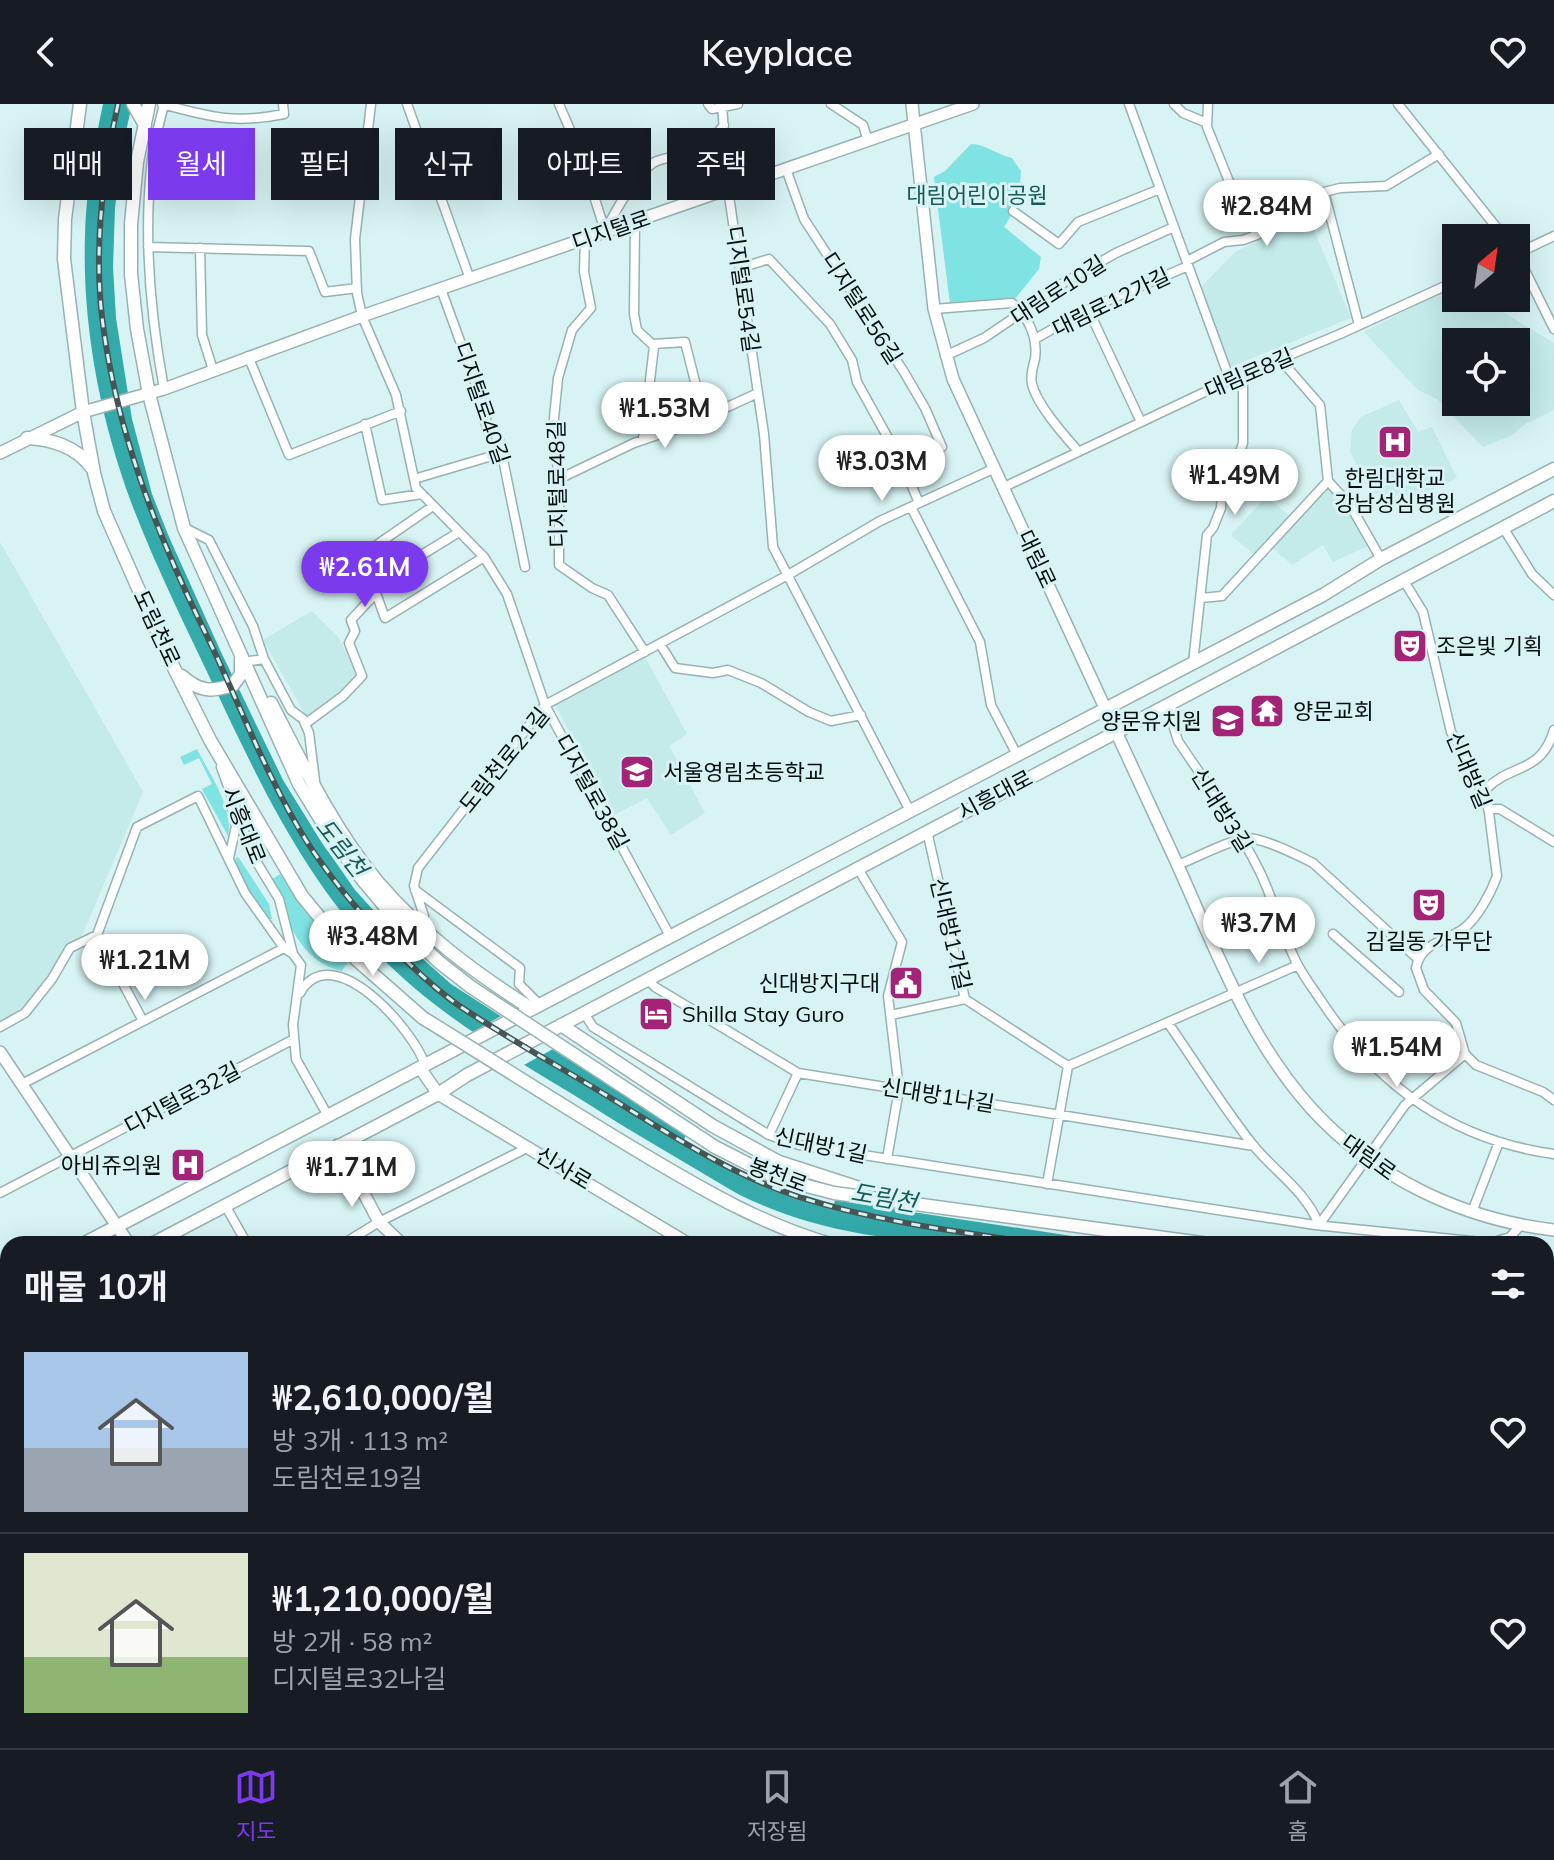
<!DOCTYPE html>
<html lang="ko">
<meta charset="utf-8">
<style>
:root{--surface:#171b24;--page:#20242c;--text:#f1f3f6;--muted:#9ea1a6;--line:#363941;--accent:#7c3aed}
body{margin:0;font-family:Mulish,"Noto Sans KR",sans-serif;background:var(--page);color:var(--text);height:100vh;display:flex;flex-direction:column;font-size:30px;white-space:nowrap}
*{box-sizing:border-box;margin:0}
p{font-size:26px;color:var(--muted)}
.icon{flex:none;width:44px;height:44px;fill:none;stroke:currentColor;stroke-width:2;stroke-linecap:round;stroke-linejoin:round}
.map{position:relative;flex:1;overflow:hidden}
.side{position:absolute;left:0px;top:1132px;width:1554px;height:512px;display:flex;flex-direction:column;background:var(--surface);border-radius:24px 24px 0 0;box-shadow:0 8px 32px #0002}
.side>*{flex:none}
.guide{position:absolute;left:24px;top:24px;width:800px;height:72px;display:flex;gap:16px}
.needle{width:52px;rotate:29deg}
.tools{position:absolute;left:1442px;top:120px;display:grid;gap:16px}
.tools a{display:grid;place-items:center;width:88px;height:88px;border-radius:0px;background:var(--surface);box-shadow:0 8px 32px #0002;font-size:40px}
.price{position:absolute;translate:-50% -68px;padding:0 18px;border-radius:28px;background:#fff;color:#222;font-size:26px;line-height:52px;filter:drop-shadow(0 2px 4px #0008)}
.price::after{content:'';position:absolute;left:50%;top:48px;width:24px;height:18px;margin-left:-12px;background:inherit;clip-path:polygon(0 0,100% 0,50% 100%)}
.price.active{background:var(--accent);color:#fff}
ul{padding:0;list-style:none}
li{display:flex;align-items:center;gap:24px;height:200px;padding:0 24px}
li+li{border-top:2px solid var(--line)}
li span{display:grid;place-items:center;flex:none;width:224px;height:160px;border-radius:0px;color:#555}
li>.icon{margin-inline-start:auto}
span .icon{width:96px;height:96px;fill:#fffc;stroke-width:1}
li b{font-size:34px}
h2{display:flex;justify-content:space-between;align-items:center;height:96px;padding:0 24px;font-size:34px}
.pill{padding:0 28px;border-radius:0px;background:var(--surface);box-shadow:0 8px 32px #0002;font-size:28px;line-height:72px}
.pill.active{background:var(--accent);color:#fff}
header{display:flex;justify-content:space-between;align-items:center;height:104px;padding:0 24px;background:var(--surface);font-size:36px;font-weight:600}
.tabs{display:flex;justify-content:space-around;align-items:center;height:112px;border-top:2px solid var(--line);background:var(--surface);font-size:22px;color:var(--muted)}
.tabs a{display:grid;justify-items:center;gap:4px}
.tabs .active{color:var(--accent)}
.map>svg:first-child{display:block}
</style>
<header><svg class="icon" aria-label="back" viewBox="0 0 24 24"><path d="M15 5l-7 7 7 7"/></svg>Keyplace<svg class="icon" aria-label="heart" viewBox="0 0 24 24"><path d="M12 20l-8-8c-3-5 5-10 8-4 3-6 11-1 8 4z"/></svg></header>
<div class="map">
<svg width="1554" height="1644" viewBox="0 0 1554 1644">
<rect width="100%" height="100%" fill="#d7f3f3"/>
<!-- built -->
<path fill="#c4eaea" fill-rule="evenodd" d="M 1308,112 L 1351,214 L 1230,263 L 1201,183 L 1235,148 Z
M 1456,180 L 1456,194 L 1480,194 L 1554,239 L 1554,306 L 1525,320 L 1512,331 L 1483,343 L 1437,295 L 1418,286 L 1364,228 ZM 1456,238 L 1516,238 L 1516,298 L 1456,298 Z
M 1399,296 L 1418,328 L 1432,323 L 1457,374 L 1417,393 L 1370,389 L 1350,347 L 1352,326 L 1361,313 Z
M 1326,383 L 1346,403 L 1370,441 L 1333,458 L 1323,441 L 1292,461 L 1268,440 L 1256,452 L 1231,431 L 1266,393 L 1295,416 Z
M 0,438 L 143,688 L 84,827 L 54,878 L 23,916 L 0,929 Z
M 312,507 L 339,534 L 357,570 L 339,589 L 306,612 L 263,536 Z
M 645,553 L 687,630 L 669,642 L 705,709 L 671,731 L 647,694 L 614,711 L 555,601 Z"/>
<!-- green -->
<path fill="#7fe3e3" d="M 971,40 C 986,40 997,51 1012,54 L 1021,67 L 1019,98 L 1004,123 L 1041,153 L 1039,165 L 1015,195 L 950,200 L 934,73 L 945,67 Z
M 197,645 C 209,669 234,704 228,732 L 202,685 L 212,680 L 199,654 L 184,661 L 180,653 Z
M 236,753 L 239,754 L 269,800 L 272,815 L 267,815 L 248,786 L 235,757 Z
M 280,770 L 330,837 L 349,857 L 342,867 C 300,859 286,812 268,778 Z"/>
<!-- water -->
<path fill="#34aaab" d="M 103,0 L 132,0 L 123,41 L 115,104 L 113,163 L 116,214 L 132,315 L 152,390 L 169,433 L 221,548 L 283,676 L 319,734 L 355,786 L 396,831 L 451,880 L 712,1048 L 833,1096 L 1125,1140 C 1014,1140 901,1148 794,1113 C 721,1089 658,1044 593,1003 C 519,957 441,915 379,851 C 306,776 262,684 218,591 C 188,527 156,464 131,398 C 100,314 82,221 85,131 C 86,87 94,42 103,0 Z"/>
<!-- pier -->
<path fill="#d7f3f3" d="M 293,684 L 359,783 L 399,828 L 714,1044 L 834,1092 L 1127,1137 L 835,1096 L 834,1100 L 770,1081 L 683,1038 L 686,1031 L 553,945 L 522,962 L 763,1105 L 801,1119 L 763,1106 L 728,1090 L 455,922 L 427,900 L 469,930 L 501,912 L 451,879 L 390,823 L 324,742 L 289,685 Z"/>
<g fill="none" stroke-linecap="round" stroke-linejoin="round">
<!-- street casing -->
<g stroke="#97b2b1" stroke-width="11">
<path id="street" d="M 162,0 C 209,13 235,20 284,10 L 283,0
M 164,0 C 160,18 154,36 152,55 C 143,132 150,209 164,285
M 371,0 L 355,135 L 357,189 L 362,212 L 396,291 L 416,384 L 484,453 L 507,490 L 545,601 L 670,832
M 407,0 L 470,175
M 559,0 L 582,54 L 605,127
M 708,0 L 712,5 L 738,0
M 722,0 L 728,85 L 764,330 L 773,443 L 910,707
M 831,0 L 863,21 L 868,37
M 1129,0 L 1230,276
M 1174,0 L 1183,9 L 1207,19
M 1208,0 L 1207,23 L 1228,75 L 1257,131
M 1398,0 L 1505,134
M 786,65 L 804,115 L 904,268 L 925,304 L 942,343
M 1324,88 L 1359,221
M 1013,107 L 1059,140 L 1078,118 L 1160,85
M 635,118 L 634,210 L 637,226 L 654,242 L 643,336
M 605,127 C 616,107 634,71 653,59 C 666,51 682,54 696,48 C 707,42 716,31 724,21
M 585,135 L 584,168 L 591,204 L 572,226 L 558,274 L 553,324 L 559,375 L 559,461 L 592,484 L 608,491 L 645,548
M 148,143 L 309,147 L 325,188 L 357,184
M 200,144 L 202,231 L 213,266
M 1516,148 L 1554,225
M 1516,150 L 1554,132
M 1187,157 L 1224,138 L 1243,136 L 1257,131 L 1324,88 L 1340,84 L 1386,82 L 1439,50
M 740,164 L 769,155 L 830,220 L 852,256 L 857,278 L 903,361 L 919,399
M 441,185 L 487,311 L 485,318 L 499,336 L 525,463
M 934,205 L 1012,199 C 1028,212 1038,233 1035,255 C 1033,262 1030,272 1032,280 C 1037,301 1064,331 1078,347
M 1088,205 L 1141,318
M 1035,235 L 1088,205 L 1188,162
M 653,240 L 685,238 L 704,313
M 248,252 L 289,351 L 401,307
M 945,252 L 984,234 L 1021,209 L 1039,193 L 1116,149 L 1174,123
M 1280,255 L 1320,301 L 1328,377 L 1350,401 L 1381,455
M 365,320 L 382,396 L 422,390
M 414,375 L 502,349
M 559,375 L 634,339 L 690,320 L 758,289
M 1004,383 L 1230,276 L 1340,230 L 1456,177
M 433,402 L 362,451 L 385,514 L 484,453
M 911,403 L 980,538 L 991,601 L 1017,651
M 185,424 L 209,436 L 253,522 L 264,555
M 1504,425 L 1532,470 L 1554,491
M 1404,477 L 1423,508 L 1451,628 L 1475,669 L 1483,694
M 373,481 L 459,428
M 1201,494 L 1222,492 L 1328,377
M 660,540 L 675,564 L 713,569 L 728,566 L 761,579 L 809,608 L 831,617 L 861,611
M 250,557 L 264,555 L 291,606 L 303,615 L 309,629 L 315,677
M 1193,559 L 1207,431 L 1213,424 L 1221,404 L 1222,388 L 1235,363 L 1243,339 L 1243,270
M 1171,599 L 1174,624 L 1178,637 C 1207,680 1236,720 1259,766 C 1273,794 1280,824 1293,851 C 1300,868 1312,883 1322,898 C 1378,982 1452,1036 1554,1050
M 305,620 L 343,592 L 362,572 L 349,539 L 355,527 L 351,516 L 376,489
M 1554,626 C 1541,670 1512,659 1486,685 L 1497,772 C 1491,789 1477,815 1463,825 C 1445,838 1421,838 1416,864 L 1424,886 L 1456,919 L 1465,950 L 1476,961 L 1543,988 L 1554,996
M 221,663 L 253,752 L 279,795 L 293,850
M 1488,705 L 1500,705 L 1554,738
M 927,727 L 965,895 L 1068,962 L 1298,861
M 229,754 L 236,722 L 232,705
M 1178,761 C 1193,755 1234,734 1248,734 C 1266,735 1297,751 1313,759 L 1418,855
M 857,763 L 902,838 L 888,892 L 899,985 L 887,1055
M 415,786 L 520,864 L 519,880 L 540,901
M 421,822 L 424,812 L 414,782 L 418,764 L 545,601 L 788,471 L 880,417 L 995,364
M 1333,830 L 1399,888
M 647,875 L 655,883 L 798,969 L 1254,1042
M 300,889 C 332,832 414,926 425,961
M 584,909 L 593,923 L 769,1031 L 799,1041 L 1315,1121 L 1491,1139 L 1510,1133 L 1521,1121
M 891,911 L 965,895
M 143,917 L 97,831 L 137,723 L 198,692 L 245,789 L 284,844 L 293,850 L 301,861 L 293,921 L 296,955 L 328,1012
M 1168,919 C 1196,959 1222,1002 1253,1041 C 1275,1068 1306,1087 1319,1121
M 0,923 L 25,909 L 52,875 L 70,844 L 97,831
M 22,980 L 284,844
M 769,1031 L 798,969
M 1047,1080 L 1068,962
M 0,1089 L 294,935
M 225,1101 L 247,1140
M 1472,1108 L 1499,1038
M 1319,1121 L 1405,1001 L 1465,950
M 343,1140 L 379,1118 L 529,1043
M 0,1327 L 8,1322
M 1546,1361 L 1554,1362
M 1546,1409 L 1554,1410
M 0,1481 L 8,1484
M 1546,1509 L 1554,1490
M 536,1636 L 564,1644
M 803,1636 L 831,1644
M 1033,1636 L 1061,1644
M 1257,1636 L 1261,1644
M 1344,1636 L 1348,1644
M 1440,1636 L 1444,1644
M 31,1644 L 32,1636
M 515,1644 L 516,1636
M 701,1644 L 703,1636
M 948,1644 L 951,1636
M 1024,1644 L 1027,1636
M 1108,1644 L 1111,1636
M 1183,1644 L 1185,1636
M 1382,1644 L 1397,1636
M 1495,1644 L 1498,1636"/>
</g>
<!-- secondary casing -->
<g stroke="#97b2b1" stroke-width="14">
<path id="secondary" d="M 912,0 L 934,205 L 953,275 C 1025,429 1095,584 1167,738 C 1210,829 1242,927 1310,1003 C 1373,1073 1461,1115 1554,1126
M 0,349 L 83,308 L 164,285 L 362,212 L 973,0
M 0,948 L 129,1140
M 420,964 L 438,990 L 689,1140
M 338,1041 L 379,1118 L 402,1140
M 1546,1289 L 1554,1287
M 1546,1560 L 1554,1562"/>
</g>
<!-- primary casing -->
<g stroke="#97b2b1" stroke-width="15">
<path id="primary" d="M 80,0 L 65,115 L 64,155 L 83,308 L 94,369 L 104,407 L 168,552 L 210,636 L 302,792 L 349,849 L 423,914
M 133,0 L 145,21
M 149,0 L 137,58 L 131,120 L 131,170 L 137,225 L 149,290 L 184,424 L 299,680 L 329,729 L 361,774 L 402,823 L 439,858 L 471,883
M 27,334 C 51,335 77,343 91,363
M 182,572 C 199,588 212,588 233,581 L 241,570 L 241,555
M 271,599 C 302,659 334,726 377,777 C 421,829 475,869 532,905
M 561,921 L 713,1022 L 779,1058 L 890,1094
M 83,1140 L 1323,491 L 1381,455 L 1554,365
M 152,1140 L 438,990 L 467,971 L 1554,397
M 1546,1171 L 1554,1170
M 0,1184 L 8,1180
M 0,1220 L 8,1216
M 1546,1242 L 1554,1241
M 0,1574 L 8,1576
M 0,1594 L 8,1596
M 138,1636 L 164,1644
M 219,1636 L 247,1644
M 268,1636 L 271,1644"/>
</g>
<!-- street -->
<use href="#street" stroke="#fff" stroke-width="8"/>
<!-- secondary -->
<use href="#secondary" stroke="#fff" stroke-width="11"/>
<!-- primary -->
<use href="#primary" stroke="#fff" stroke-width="12"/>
<!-- rail casing -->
<g stroke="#465454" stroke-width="6">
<path id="rail" d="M 118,0 C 103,68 94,144 102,213 C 115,323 156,428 204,526 C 239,597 266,674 309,741 C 343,793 410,868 461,903 C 509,935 560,963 609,993 C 671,1031 730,1070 799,1093 C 878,1118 960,1128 1042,1140
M 1546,1197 L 1554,1197"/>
</g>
<!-- rail -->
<use href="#rail" stroke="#d7f3f3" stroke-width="3" stroke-dasharray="9" stroke-linecap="butt"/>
<!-- primary-bridge casing -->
<g stroke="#97b2b1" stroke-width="15" stroke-linecap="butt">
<path id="primary-bridge" d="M 471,883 L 715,1043 L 776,1074 L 834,1089 L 1209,1140
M 423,914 C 498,960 572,1008 648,1053 C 707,1088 764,1121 830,1140"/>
</g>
<!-- primary-bridge -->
<use href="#primary-bridge" stroke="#fff" stroke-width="12"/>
</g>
<!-- icons -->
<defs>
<g id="hospital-square" transform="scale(1.8)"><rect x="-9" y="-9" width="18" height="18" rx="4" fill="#a32477" stroke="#d7f3f3"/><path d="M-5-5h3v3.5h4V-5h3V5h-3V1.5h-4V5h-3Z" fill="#fff"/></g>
<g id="theatre-square" transform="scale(1.8)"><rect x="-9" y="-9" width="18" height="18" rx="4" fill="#a32477" stroke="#d7f3f3"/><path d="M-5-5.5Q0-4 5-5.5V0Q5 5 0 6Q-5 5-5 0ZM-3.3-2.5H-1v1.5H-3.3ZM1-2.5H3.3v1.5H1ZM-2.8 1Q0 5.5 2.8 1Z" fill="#fff"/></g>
<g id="temple-square" transform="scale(1.8)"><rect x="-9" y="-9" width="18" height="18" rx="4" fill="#a32477" stroke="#d7f3f3"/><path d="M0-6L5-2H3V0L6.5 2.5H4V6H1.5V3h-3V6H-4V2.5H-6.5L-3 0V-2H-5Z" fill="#fff"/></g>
<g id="school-square" transform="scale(1.8)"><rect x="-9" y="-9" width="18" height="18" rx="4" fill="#a32477" stroke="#d7f3f3"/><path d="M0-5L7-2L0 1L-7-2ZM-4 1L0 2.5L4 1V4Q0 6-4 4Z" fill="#fff"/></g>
<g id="civic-square" transform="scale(1.8)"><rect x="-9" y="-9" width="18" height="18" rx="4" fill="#a32477" stroke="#d7f3f3"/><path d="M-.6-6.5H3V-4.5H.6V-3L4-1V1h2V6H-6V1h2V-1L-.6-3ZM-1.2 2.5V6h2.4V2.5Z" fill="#fff"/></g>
<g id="hotel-square" transform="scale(1.8)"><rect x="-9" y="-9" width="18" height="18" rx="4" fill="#a32477" stroke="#d7f3f3"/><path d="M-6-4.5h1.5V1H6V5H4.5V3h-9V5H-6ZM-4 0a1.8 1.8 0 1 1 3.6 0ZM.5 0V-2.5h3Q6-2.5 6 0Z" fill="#fff"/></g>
</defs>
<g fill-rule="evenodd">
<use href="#hospital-square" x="1395" y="338"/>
<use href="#theatre-square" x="1410" y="542"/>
<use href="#temple-square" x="1267" y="607"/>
<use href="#school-square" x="1228" y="617"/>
<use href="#school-square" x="637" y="668"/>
<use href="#theatre-square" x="1429" y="801"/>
<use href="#civic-square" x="906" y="879"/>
<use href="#hotel-square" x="656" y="910"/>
<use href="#hospital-square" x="188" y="1061"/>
</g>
<g text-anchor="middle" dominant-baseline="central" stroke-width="6" stroke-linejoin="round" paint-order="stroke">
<!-- park labels -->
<g font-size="22" fill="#19595a" stroke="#d7f3f3">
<text x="977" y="91">대림어린이공원</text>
</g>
<!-- street labels -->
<g font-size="22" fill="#050e0e" stroke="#d7f3f3">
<text transform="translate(611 126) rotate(-19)">디지털로</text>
<text transform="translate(743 185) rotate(82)">디지털로54길</text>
<text transform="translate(1058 186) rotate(-33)">대림로10길</text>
<text transform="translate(1111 198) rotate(-26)">대림로12가길</text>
<text transform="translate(862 204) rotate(57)">디지털로56길</text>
<text transform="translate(1249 269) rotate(-23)">대림로8길</text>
<text transform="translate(482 299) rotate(71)">디지털로40길</text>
<text transform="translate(557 380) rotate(-91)">디지털로48길</text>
<text transform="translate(1037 455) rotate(65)">대림로</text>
<text transform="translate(157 524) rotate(65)">도림천로</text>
<text transform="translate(504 656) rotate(-51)">도림천로21길</text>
<text transform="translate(1469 666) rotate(67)">신대방길</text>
<text transform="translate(592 688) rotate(61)">디지털로38길</text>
<text transform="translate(995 691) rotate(-28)">시흥대로</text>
<text transform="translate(1222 706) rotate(58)">신대방3길</text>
<text transform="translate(244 721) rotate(68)">시흥대로</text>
<text transform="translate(951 830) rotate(77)">신대방1가길</text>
<text transform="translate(938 991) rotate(9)">신대방1나길</text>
<text transform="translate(182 994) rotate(-28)">디지털로32길</text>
<text transform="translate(821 1041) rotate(12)">신대방1길</text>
<text transform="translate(1369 1053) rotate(36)">대림로</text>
<text transform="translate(564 1064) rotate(31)">신사로</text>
<text transform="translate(778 1071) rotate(20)">봉천로</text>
</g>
<!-- poi labels -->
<g font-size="22" fill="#050e0e" stroke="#d7f3f3" text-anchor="start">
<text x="1395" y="374" text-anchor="middle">한림대학교<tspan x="1395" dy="25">강남성심병원</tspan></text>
<text x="1436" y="542">조은빛 기획</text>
<text x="1293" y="607">양문교회</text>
<text x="1202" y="617" text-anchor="end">양문유치원</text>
<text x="663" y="668">서울영림초등학교</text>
<text x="1429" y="837" text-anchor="middle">김길동 가무단</text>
<text x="880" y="879" text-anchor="end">신대방지구대</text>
<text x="682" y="910">Shilla Stay Guro</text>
<text x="162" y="1061" text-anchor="end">아비쥬의원</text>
</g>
<!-- water labels -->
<g font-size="24" font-style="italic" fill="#195959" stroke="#d7f3f3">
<text transform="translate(342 743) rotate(52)">도림천</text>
<text transform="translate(884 1093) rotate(10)">도림천</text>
</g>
</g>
</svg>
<div class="tools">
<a><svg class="needle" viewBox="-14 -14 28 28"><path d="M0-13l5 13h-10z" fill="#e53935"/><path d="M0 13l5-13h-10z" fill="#9ea1a6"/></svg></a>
<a><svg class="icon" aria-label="locate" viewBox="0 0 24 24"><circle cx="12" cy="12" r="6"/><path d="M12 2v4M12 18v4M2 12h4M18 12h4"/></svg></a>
</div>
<b class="price" style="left:1267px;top:144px">₩2.84M</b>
<b class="price" style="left:665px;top:346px">₩1.53M</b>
<b class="price" style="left:882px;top:399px">₩3.03M</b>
<b class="price" style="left:1235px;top:413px">₩1.49M</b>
<b class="price active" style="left:365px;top:505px">₩2.61M</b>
<b class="price" style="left:1259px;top:861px">₩3.7M</b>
<b class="price" style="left:373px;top:874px">₩3.48M</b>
<b class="price" style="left:145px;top:898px">₩1.21M</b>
<b class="price" style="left:1397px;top:985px">₩1.54M</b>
<b class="price" style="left:352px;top:1105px">₩1.71M</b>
<div class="guide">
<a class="pill">매매</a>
<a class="pill active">월세</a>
<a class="pill">필터</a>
<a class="pill">신규</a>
<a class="pill">아파트</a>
<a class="pill">주택</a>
</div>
<section class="side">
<h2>매물 10개<svg class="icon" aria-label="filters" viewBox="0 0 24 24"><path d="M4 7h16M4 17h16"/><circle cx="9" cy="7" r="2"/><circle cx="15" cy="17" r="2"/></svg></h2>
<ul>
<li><span style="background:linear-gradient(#a9c7e8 60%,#9aa5b1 0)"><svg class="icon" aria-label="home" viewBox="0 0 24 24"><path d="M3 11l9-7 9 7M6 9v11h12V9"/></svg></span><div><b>₩2,610,000/월</b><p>방 3개 · 113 m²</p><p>도림천로19길</p></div><svg class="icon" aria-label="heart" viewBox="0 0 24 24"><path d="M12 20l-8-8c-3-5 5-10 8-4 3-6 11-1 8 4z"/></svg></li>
<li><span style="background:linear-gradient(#dfe7d0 65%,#8fb573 0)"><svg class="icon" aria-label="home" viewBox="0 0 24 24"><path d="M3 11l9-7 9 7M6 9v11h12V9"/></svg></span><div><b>₩1,210,000/월</b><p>방 2개 · 58 m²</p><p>디지털로32나길</p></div><svg class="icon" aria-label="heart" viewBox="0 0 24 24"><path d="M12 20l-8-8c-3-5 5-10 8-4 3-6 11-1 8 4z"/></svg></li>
</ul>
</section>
</div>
<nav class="tabs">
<a class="active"><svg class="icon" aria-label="map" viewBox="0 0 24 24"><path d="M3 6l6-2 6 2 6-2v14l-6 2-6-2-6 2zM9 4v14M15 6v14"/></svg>지도</a>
<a><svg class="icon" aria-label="saved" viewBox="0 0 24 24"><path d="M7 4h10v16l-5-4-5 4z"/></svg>저장됨</a>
<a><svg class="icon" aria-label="home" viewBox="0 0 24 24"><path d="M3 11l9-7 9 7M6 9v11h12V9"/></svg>홈</a>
</nav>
